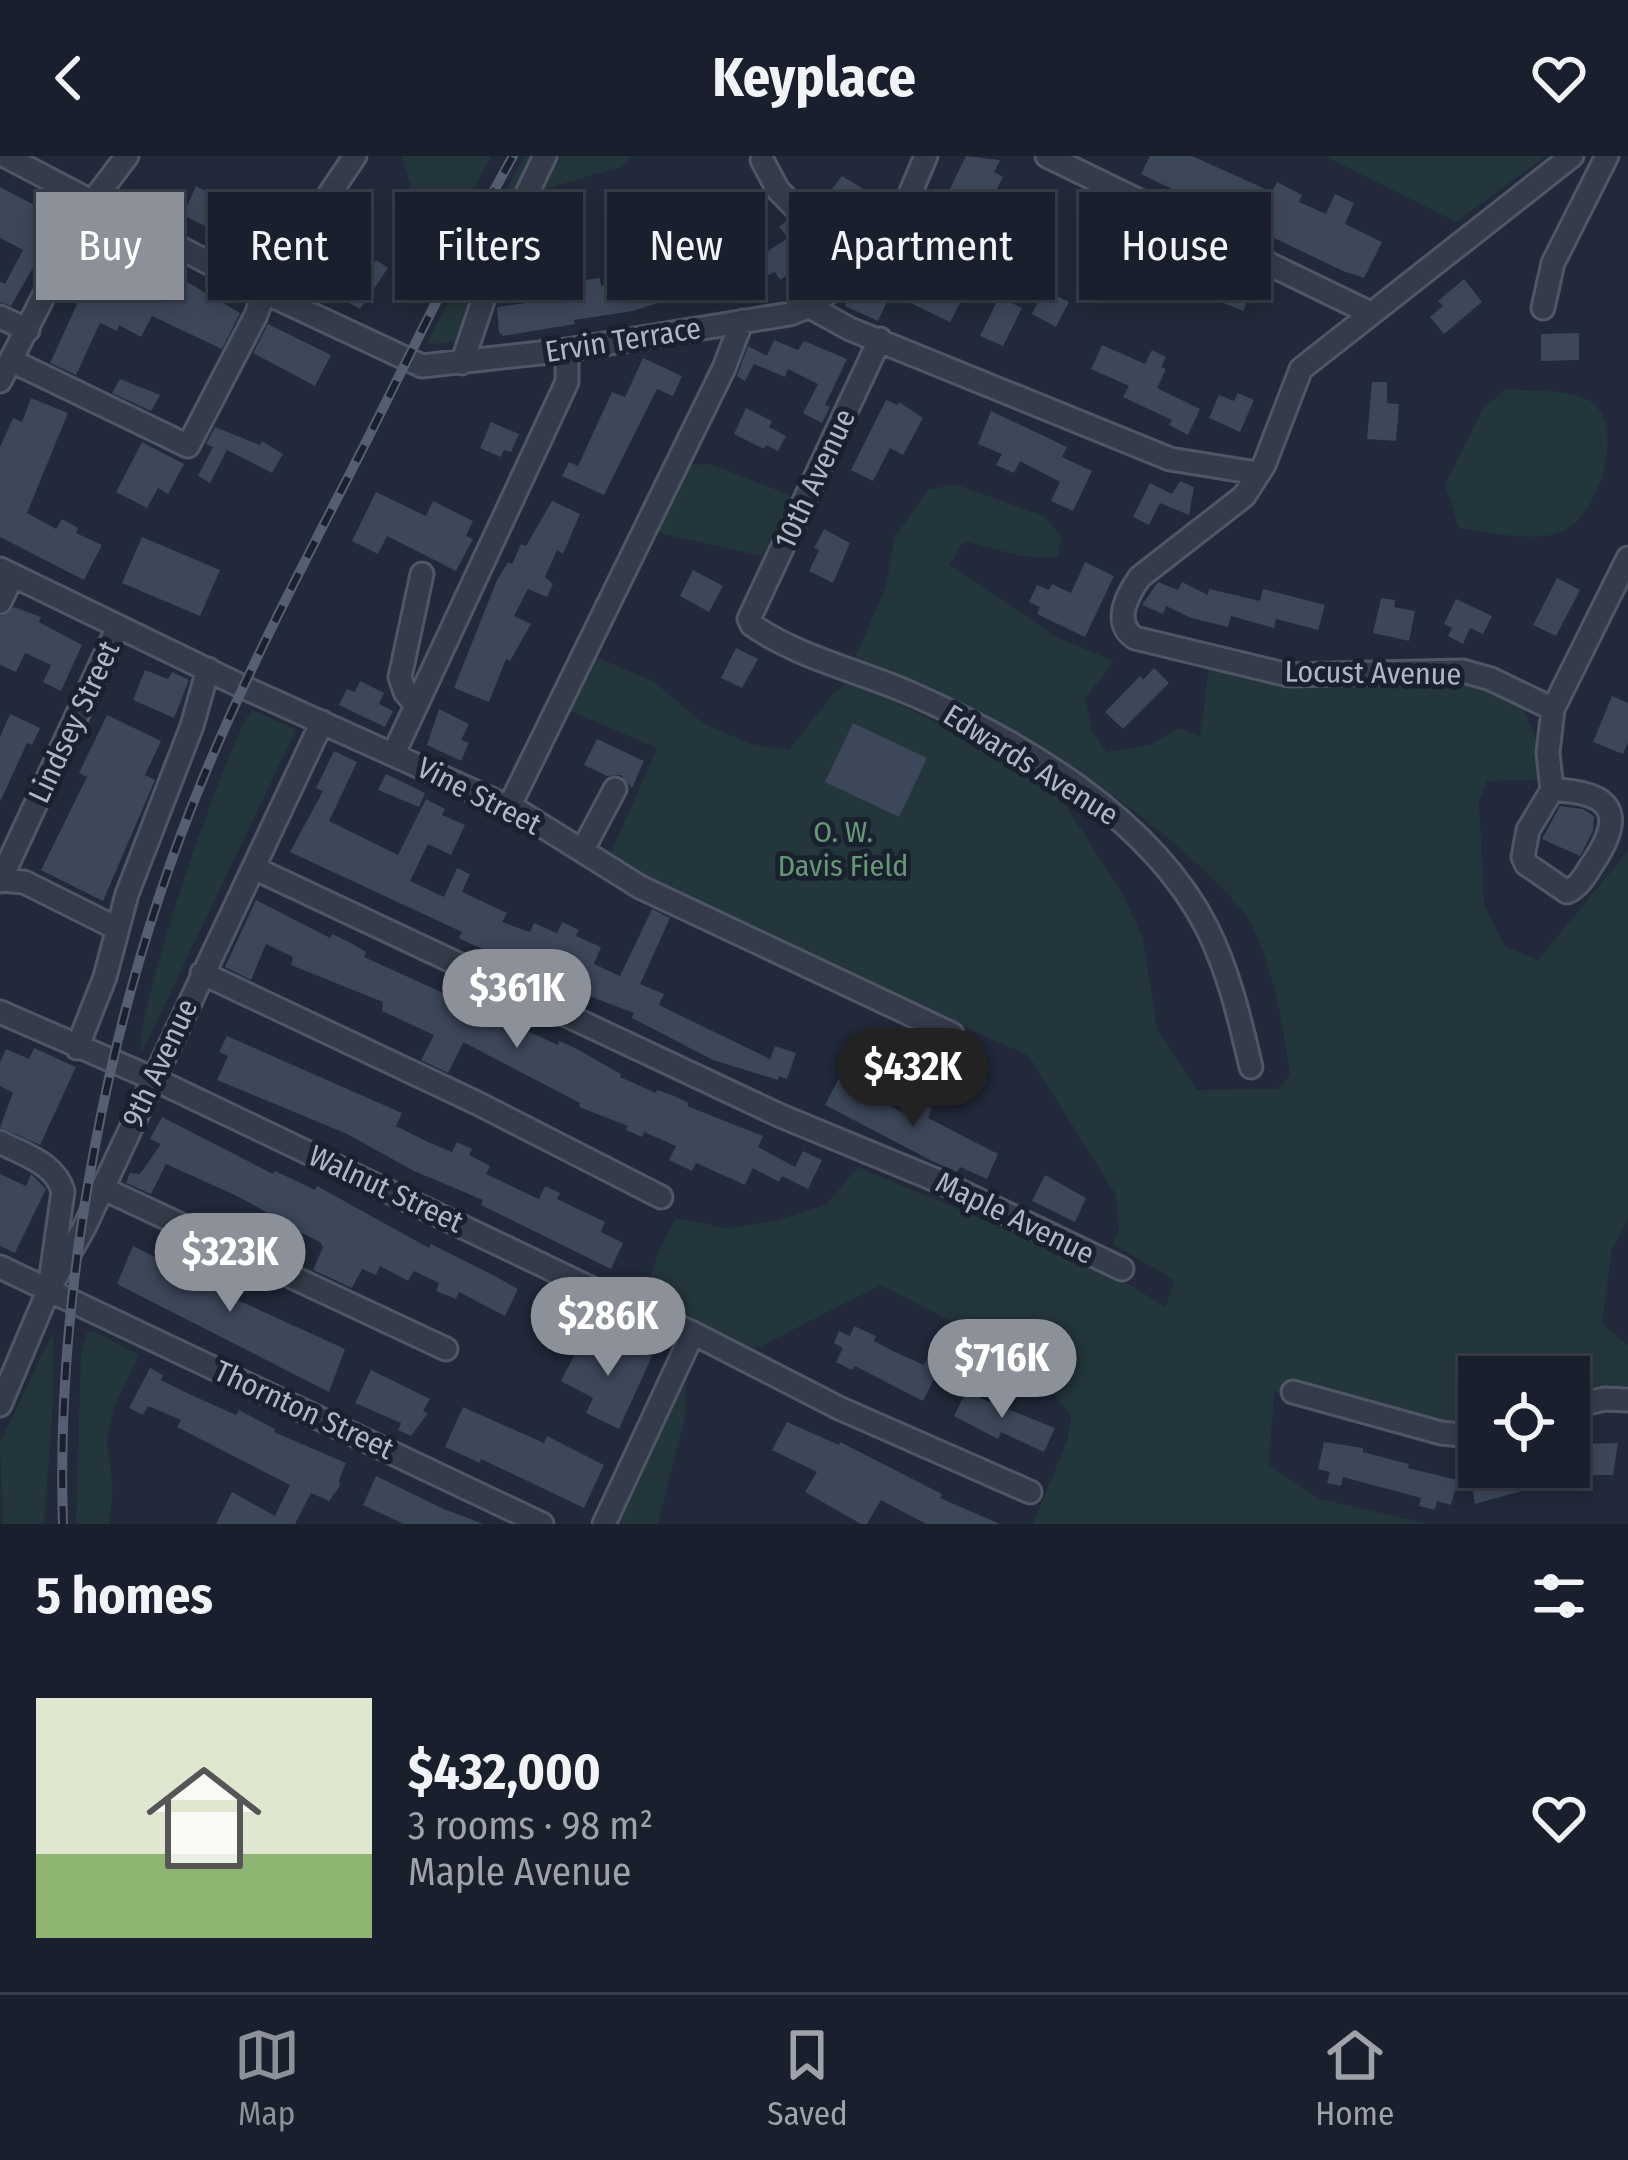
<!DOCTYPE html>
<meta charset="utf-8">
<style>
:root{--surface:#191f2c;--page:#262c38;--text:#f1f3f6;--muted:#9fa2a9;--line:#373d48;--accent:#8c9099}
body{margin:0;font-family:"Fira Sans Condensed",sans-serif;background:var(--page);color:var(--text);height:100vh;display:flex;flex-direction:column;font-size:45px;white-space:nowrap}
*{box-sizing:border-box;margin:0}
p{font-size:39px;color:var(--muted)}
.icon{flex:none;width:66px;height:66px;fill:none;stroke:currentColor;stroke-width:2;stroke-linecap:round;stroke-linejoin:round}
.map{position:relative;height:1368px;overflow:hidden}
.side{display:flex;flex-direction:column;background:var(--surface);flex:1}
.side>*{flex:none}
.hud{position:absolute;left:36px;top:36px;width:1557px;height:108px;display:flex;gap:24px}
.controls{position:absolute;left:1458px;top:1200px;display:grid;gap:24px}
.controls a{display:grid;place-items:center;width:132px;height:132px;border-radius:0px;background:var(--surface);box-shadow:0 6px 18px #0003,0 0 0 3px var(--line);font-size:60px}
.price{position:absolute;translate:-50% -102px;padding:0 27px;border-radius:42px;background:var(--accent);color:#fff;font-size:39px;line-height:78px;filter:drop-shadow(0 3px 6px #0008)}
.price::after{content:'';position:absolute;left:50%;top:72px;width:36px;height:27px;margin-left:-18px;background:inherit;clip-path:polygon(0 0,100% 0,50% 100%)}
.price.selected{background:#222;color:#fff}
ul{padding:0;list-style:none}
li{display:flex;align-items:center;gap:36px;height:300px;padding:0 36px}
li span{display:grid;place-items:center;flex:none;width:336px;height:240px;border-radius:0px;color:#555}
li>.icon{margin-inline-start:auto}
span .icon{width:144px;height:144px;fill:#fffc;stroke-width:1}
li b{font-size:51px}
h2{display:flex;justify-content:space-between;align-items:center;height:144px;padding:0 36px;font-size:51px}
.chip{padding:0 42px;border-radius:0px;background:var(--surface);box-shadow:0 6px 18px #0003,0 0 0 3px var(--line);font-size:42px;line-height:108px}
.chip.selected{background:var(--accent);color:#fff}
header{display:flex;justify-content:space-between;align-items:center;height:156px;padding:0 36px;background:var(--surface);font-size:54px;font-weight:700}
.dock{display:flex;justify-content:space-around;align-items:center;height:168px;border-top:3px solid var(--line);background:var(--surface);font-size:33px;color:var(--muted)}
.dock a{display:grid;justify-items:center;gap:6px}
.dock .selected{color:var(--accent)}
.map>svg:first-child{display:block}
</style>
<header><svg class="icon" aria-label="back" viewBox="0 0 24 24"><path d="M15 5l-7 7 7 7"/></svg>Keyplace<svg class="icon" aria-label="heart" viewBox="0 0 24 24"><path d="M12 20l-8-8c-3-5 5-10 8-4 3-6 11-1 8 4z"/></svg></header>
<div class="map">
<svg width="1628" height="1368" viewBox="0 0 1628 1368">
<rect width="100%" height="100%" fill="#21293a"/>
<!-- green -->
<path fill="#23363b" d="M 402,0 L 491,0 L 434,110 Z
M 524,0 L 537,0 L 466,173 L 454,185 L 426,189 Z
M 554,0 L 632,0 L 621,11 L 534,36 Z
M 1325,0 L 1546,0 L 1456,66 Z
M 1505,233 C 1531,235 1566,233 1589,244 C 1628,268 1600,360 1561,376 C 1533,387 1488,376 1459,372 L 1445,329 L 1483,253 Z
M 710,308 L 792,340 L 762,400 L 663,378 L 652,372 L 685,309 Z
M 955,328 L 1044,360 L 1062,381 L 1057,402 L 1021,400 L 964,385 L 950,409 L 1058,482 L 1114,505 L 1085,543 L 1092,575 L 1107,596 L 1150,589 L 1179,572 L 1200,580 L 1209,510 L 1302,531 L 1464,523 L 1522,550 L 1538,587 L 1541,624 L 1487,625 L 1479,646 L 1484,749 L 1505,790 L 1538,804 L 1628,695 L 1628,1064 L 1612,1093 L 1602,1167 L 1628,1190 L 1628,1229 L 1569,1238 L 1569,1221 L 1479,1221 L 1479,1264 L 1454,1268 L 1288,1225 L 1281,1236 L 1274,1236 L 1269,1309 L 1320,1343 L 1429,1368 L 1033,1368 L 1067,1285 L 1071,1260 C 1027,1196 947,1164 881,1129 L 755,1193 L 645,1137 L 660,1092 L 676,1062 L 727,1072 L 774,1065 L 826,1049 L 858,1011 L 1110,1117 L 1166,1151 L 1174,1124 L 1113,1088 L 1119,1074 L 1116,1039 L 1029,900 L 671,740 L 610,699 L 657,592 L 561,551 L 592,499 L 654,526 L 704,568 L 752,588 L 789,594 L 833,538 L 851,524 L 966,581 L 1053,630 L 1121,735 L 1143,782 L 1157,874 L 1197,934 L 1278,933 L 1290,920 C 1284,873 1273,812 1252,769 C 1235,736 1138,653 1104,635 C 1082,623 1059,615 1038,603 C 980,568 919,522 852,508 L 886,431 L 894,382 L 928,334 Z
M 252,554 L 296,574 L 142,896 C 130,870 228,582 252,554 Z
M 94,1175 L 139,1199 L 113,1254 L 107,1284 L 113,1332 L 109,1368 L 76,1368 L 81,1195 L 87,1177 Z
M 53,1176 L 54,1236 L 44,1368 L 3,1368 L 0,1287 Z
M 686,1224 L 685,1261 L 658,1368 L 619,1368 Z"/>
<!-- building -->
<path fill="#3c4759" d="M 966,0 L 1000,4 L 994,16 L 1003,21 L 994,39 L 986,35 L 970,65 L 964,62 L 951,89 L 935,81 L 916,116 L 951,132 L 962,112 L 975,119 L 950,166 L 898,141 L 896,145 L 889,142 L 878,165 L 845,150 L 855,131 L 866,136 L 873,117 L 884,121 L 902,89 L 911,94 L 929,55 L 937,59 Z
M 1150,0 L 1192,0 L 1272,36 L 1277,26 L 1302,39 L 1299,46 L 1326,58 L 1335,38 L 1354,47 L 1345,68 L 1382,86 L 1364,122 L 1343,115 L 1141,18 Z
M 842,20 L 872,38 L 841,78 L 809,45 L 814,41 L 822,46 Z
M 196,30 L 244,56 L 252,42 L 297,60 L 273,95 L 252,84 L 248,92 L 183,59 Z
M 0,31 L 61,63 L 11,150 L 0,146 L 0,126 L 5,128 L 23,94 L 0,82 Z
M 787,64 L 820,98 L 780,124 L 775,116 L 750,128 L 737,102 L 757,92 L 760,100 L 788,82 L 779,71 Z
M 101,73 L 136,90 L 127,108 L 152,120 L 158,109 L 240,157 L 222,193 L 152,160 L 141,181 L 119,169 L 117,175 L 100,167 L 76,219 L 50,207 L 78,146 L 67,140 Z
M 322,77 L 332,84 L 326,93 L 367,117 L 376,104 L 388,112 L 360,153 L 294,118 Z
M 1179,87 L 1255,127 L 1243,155 L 1207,140 L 1204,146 L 1162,128 Z
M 676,102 L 685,138 L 633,155 L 574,164 L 575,168 L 503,180 L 499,176 L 497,151 L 551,144 L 550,138 L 579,135 L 577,125 L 600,122 L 601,130 L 634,125 L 633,120 L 659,115 L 657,107 Z
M 1464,123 L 1482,146 L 1444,178 L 1430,161 L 1443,150 L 1438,145 Z
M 1044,134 L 1069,146 L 1056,171 L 1032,158 Z
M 999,141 L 1022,152 L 1003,190 L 980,180 Z
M 268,168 L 331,199 L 315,230 L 253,197 Z
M 1579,177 L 1579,204 L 1541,205 L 1541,178 Z
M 774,184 L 798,194 L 804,185 L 847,203 L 825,249 L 830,251 L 822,267 L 803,257 L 818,228 L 788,213 L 785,221 L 754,208 L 745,225 L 737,220 L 748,190 L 767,200 Z
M 1102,189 L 1145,208 L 1152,194 L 1166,201 L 1161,211 L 1166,213 L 1157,232 L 1200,253 L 1188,279 L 1169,269 L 1172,264 L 1123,241 L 1129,230 L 1091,213 Z
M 643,202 L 682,220 L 673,240 L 657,233 L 604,339 L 562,320 L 569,306 L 578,310 L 612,236 L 625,241 Z
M 120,223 L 160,239 L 151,255 L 112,237 Z
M 1372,226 L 1387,226 L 1387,247 L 1399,248 L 1396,285 L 1367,283 Z
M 1238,237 L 1254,244 L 1240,276 L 1209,262 L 1219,239 L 1234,245 Z
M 31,242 L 68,257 L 27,357 L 56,373 L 62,363 L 78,372 L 76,377 L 102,389 L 84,424 L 0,381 L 0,291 L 13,262 L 22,266 Z
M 886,244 L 898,249 L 899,246 L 923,262 L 903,299 L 890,292 L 873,325 L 851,314 Z
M 746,252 L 772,265 L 769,271 L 786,280 L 778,295 L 766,289 L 764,293 L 734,278 Z
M 991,255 L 1067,291 L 1062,301 L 1092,315 L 1073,355 L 1051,345 L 1060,326 L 1020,305 L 1014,317 L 996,309 L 1002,298 L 978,288 Z
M 491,266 L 519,278 L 511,296 L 504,294 L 501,301 L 480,292 Z
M 215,271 L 260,289 L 262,285 L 283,298 L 272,317 L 227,294 L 210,327 L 198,320 L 213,291 L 206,288 Z
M 142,286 L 184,308 L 168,338 L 158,332 L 147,352 L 116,336 Z
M 1180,325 L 1194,331 L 1189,359 L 1160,347 L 1149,369 L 1133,361 L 1150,327 L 1172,338 Z
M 376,336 L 426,360 L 433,345 L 473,365 L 466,380 L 473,383 L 456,415 L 387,380 L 378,398 L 352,385 Z
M 552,345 L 580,358 L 563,398 L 557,394 L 545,421 L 553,428 L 547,441 L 528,433 L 514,460 L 531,468 L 510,505 L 506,503 L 489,546 L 454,532 L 497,424 L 508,406 L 512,408 L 521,388 L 526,390 Z
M 824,373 L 850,387 L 833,427 L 809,415 L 819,394 L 814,392 Z
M 142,381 L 220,414 L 200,460 L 122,427 Z
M 1085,406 L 1114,420 L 1085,481 L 1037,458 L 1040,451 L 1029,446 L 1037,429 L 1049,434 L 1052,428 L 1071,437 Z
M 693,414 L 723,430 L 709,456 L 680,440 Z
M 1557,422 L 1580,434 L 1556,480 L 1533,469 Z
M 1158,426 L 1178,434 L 1182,426 L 1208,439 L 1209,433 L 1260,445 L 1263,433 L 1325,449 L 1318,474 L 1276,463 L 1274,472 L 1231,460 L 1228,471 L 1191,462 L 1166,450 L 1163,458 L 1142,449 Z
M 1381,442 L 1395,444 L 1394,451 L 1415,455 L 1409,485 L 1373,477 Z
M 1456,443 L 1492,460 L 1483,478 L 1470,472 L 1463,488 L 1448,480 L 1452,472 L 1444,468 Z
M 14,451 L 41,461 L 39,466 L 82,489 L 61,535 L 43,526 L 51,509 L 25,497 L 16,516 L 0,509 L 0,461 Z
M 736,492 L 758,503 L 742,532 L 721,522 Z
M 1154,512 L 1169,527 L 1123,573 L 1105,556 L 1140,520 L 1143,524 Z
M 145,514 L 168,523 L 172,516 L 189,524 L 174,562 L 133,544 Z
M 360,525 L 384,537 L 379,548 L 393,555 L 385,571 L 339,549 L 347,533 L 355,536 Z
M 1612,540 L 1628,547 L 1628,586 L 1623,598 L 1593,586 Z
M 439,553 L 469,568 L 461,584 L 469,587 L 461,605 L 427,589 Z
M 10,558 L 40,572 L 32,589 L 27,587 L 0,646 L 0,581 Z
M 107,559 L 161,585 L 145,619 L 155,624 L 103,745 L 41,714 L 87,621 L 79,617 Z
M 853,567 L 927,602 L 899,661 L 825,626 Z
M 597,583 L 644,605 L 632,632 L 621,619 L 607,620 L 584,609 Z
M 334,595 L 357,606 L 329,665 L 398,699 L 426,643 L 445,653 L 442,659 L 465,669 L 451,699 L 428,688 L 410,725 L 444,741 L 457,712 L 470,718 L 462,736 L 507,757 L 502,766 L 530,776 L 534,767 L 557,777 L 562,766 L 579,774 L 576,780 L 601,791 L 594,808 L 620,820 L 652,753 L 670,762 L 640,828 L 664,838 L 659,849 L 770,903 L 775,890 L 796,897 L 787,923 L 779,920 L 778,924 L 713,904 L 632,862 L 634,857 L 584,838 L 587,832 L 569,823 L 515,799 L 510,802 L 473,789 L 459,782 L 462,776 L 290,696 L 323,635 L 316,632 Z
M 386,618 L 425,637 L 419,651 L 378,634 Z
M 1560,650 L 1583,653 L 1594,660 L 1593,675 L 1580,700 L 1542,683 Z
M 256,744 L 330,782 L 332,778 L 349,786 L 366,796 L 364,801 L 558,889 L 559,885 L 575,892 L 621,918 L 620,921 L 656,937 L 657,934 L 672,939 L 689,947 L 687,950 L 763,980 L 758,991 L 795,1011 L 803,995 L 822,1004 L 808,1033 L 782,1020 L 779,1026 L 753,1012 L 745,1029 L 696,1007 L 692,1015 L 669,1004 L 676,990 L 644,976 L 642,981 L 626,974 L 628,970 L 579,951 L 580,947 L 467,888 L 463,887 L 448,917 L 421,904 L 434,879 L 382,855 L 383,846 L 291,809 L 293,801 L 266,788 L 251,824 L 225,811 Z
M 227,880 L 402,957 L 396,970 L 428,986 L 452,996 L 457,986 L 472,993 L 469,999 L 490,1010 L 486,1018 L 539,1043 L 545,1030 L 560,1037 L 557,1043 L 605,1066 L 601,1076 L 623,1087 L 611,1113 L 481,1049 L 483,1044 L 414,1015 L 347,978 L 217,924 L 228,900 L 219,896 Z
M 34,892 L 76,911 L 40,989 L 0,971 L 13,937 L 0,930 L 0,906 L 6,893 L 29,903 Z
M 839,922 L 907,959 L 913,944 L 932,952 L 928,962 L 998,998 L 987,1023 L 960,1011 L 957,1016 L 934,1006 L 825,949 Z
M 162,961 L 273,1018 L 275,1015 L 315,1034 L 317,1030 L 429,1092 L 431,1088 L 491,1118 L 518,1133 L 505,1160 L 459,1136 L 456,1143 L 436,1135 L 439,1127 L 414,1115 L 408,1125 L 380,1110 L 376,1119 L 362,1113 L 352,1132 L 313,1114 L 323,1091 L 320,1086 L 274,1064 L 275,1061 L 239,1041 L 166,1008 L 151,1038 L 126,1027 L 130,1017 L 140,1018 L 161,988 L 150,983 Z
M 0,1018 L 26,1030 L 31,1018 L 46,1033 L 15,1097 L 0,1090 Z
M 1045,1019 L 1086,1042 L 1075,1066 L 1032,1045 Z
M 181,1085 L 197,1093 L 186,1117 L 214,1130 L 224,1112 L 236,1119 L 232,1126 L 238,1128 L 231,1141 L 345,1193 L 329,1236 L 117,1128 L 133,1090 L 169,1108 Z
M 854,1170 L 876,1180 L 874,1185 L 895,1196 L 924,1209 L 927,1203 L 941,1210 L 923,1245 L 855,1210 L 852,1214 L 836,1206 L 843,1192 L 834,1187 L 839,1175 L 850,1180 Z
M 613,1181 L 652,1200 L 619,1273 L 586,1257 L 593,1242 L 561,1225 L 580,1188 L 604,1200 Z
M 150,1212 L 163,1219 L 161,1224 L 187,1237 L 236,1259 L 239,1254 L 275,1273 L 274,1276 L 346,1307 L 339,1324 L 340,1330 L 329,1345 L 311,1337 L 295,1368 L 216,1368 L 232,1336 L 275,1360 L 290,1329 L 177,1271 L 181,1264 L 148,1250 L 143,1259 L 129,1252 Z
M 371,1214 L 430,1243 L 423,1255 L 428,1257 L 411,1280 L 398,1274 L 401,1267 L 355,1247 Z
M 969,1230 L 983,1237 L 980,1242 L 1055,1272 L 1044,1296 L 1001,1276 L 998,1283 L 954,1260 Z
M 463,1251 L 544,1287 L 547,1280 L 604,1309 L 584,1352 L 481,1303 L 480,1307 L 445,1291 Z
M 787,1266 L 839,1289 L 840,1286 L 942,1338 L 940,1342 L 1000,1368 L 926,1368 L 881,1344 L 867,1368 L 861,1368 L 805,1336 L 817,1316 L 772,1294 Z
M 1324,1286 L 1363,1292 L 1363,1296 L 1409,1308 L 1408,1312 L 1458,1324 L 1451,1349 L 1437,1345 L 1435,1354 L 1419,1350 L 1421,1342 L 1343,1321 L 1341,1330 L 1327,1327 L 1330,1316 L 1318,1313 Z
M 1618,1287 L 1613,1319 L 1579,1319 L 1475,1348 L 1470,1316 L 1499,1311 L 1575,1311 L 1575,1288 Z
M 376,1320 L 444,1353 L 483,1368 L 404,1368 L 363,1349 Z"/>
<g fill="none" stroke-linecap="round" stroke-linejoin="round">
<!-- minor casing -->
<g stroke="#4f5665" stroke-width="27">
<path id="minor" d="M 5,0 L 268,138 L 422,210 L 567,194 L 790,158 L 817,147 L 888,77 L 901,59 L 926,0
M 1047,0 L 1368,156
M 762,4 L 778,34 L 853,111
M 810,151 L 850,173 L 1170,303 L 1257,317
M 1543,152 L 1553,107 L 1607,0
M 0,161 L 28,174
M 880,183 L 749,463 L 752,469 C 799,502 860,515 912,538 C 1021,586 1151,662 1207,772 C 1229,816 1240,864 1251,911
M 12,205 L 188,290 L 256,159 L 265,134 L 355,0
M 462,207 L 502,89 L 545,0
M 0,225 L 92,46 L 127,0
M 0,413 L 243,531 L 520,656 L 640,731 L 952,878
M 0,446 L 13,419
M 416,549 L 405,536 L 400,521 L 422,418
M 1553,553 L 1491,523 L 1463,515 L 1288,519 L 1135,482 C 1112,467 1127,439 1140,421 L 1244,340 L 1264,309 L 1301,213 L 1572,0
M 394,597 L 567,226 L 567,194
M 1552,634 C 1611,635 1627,657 1593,707 C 1585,719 1580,730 1567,736 L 1526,708 L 1523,701 L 1528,674 L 1552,634 L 1548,597 L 1553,553 L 1628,402
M 509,651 L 724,212 L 742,165
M 582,695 L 615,633
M 254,712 L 781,960 L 943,1027 L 1122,1113
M 0,724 L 24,726 L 116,772
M 0,725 L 118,471
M 202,817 L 477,947 L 661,1041
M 0,856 L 154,923 L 607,1140 L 693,1177 L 839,1252 L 1030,1336
M 77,892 L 105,821 L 127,738 L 192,570 L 208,513
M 0,986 C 24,999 55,1007 63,1035 L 50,1127
M 102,1032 L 446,1193
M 0,1111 L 542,1368
M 1293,1236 L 1441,1277 L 1461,1279 L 1479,1275
M 0,1249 L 49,1133 L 84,1072 L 322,566
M 1569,1251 L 1605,1243 L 1628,1244
M 604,1368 L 693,1177"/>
</g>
<!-- minor -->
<use href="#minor" stroke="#343b4a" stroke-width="21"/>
<!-- rail casing -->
<g stroke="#565f71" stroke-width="10">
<path id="rail" d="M 63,1368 C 55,1127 110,848 202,625 C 249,510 308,400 364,290 C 413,193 460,95 513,0"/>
</g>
<!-- rail -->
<use href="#rail" stroke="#1a212e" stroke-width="6" stroke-dasharray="18" stroke-linecap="butt"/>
</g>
<g text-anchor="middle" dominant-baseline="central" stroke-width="10" stroke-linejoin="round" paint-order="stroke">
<!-- street labels -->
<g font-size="30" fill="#afb6c6" stroke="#1a212e">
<text transform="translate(623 184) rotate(-9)">Ervin Terrace</text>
<text transform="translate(815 323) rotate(-65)">10th Avenue</text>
<text transform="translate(1373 517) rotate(1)">Locust Avenue</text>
<text transform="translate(74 566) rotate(-65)">Lindsey Street</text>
<text transform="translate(1031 609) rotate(32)">Edwards Avenue</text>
<text transform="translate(479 640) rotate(27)">Vine Street</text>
<text transform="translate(160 907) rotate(-65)">9th Avenue</text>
<text transform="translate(386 1033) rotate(25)">Walnut Street</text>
<text transform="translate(1015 1062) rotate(26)">Maple Avenue</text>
<text transform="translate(304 1254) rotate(25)">Thornton Street</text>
</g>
<!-- park labels -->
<g font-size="30" fill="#669875" stroke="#1a212e">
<text x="843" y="676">O. W.<tspan x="843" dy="34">Davis Field</tspan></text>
</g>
</g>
</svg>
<div class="controls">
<a><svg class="icon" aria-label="locate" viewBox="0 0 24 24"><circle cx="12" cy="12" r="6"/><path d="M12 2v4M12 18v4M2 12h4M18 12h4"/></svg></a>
</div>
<b class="price" style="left:517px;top:895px">$361K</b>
<b class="price selected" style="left:913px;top:974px">$432K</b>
<b class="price" style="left:230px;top:1159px">$323K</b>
<b class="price" style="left:608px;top:1223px">$286K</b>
<b class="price" style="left:1002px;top:1265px">$716K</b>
<div class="hud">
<a class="chip selected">Buy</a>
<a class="chip">Rent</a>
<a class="chip">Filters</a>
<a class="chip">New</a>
<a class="chip">Apartment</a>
<a class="chip">House</a>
</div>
</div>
<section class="side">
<h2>5 homes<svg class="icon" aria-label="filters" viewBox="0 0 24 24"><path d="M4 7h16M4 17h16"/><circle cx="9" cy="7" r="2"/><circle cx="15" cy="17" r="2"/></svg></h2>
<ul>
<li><span style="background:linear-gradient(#dfe7d0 65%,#8fb573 0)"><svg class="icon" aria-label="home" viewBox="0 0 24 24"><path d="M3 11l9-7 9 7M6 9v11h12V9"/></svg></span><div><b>$432,000</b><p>3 rooms · 98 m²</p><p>Maple Avenue</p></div><svg class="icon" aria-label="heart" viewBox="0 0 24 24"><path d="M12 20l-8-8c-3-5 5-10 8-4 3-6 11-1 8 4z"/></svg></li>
</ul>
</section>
<nav class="dock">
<a class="selected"><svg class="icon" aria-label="map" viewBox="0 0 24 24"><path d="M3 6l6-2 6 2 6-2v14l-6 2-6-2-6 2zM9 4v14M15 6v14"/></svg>Map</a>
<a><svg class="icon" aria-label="saved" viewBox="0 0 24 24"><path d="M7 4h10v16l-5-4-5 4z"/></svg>Saved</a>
<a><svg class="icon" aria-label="home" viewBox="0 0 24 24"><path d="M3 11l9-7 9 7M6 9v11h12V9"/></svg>Home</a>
</nav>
